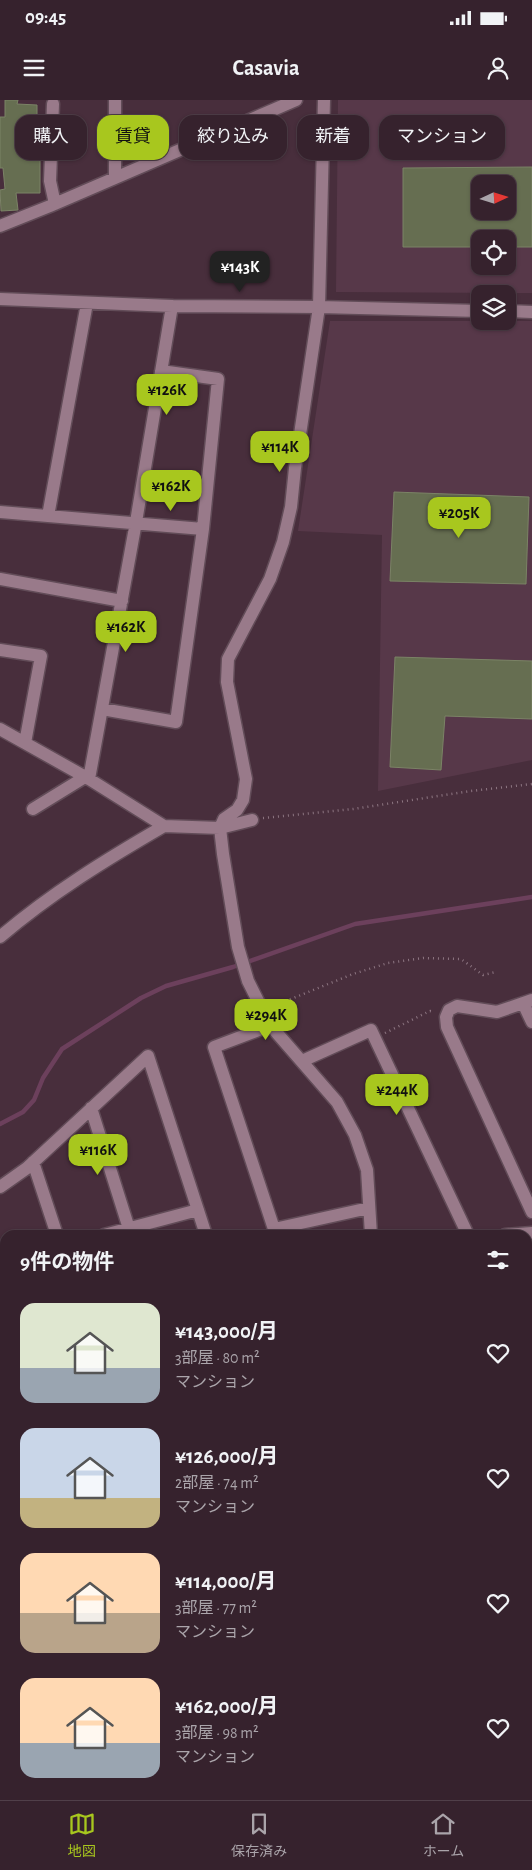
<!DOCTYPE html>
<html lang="ja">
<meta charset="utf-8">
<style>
:root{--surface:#36222d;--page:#3d2a35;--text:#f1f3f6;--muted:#aaa4aa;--line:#503f49;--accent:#a8c71e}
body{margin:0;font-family:"Alegreya Sans","Noto Sans JP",sans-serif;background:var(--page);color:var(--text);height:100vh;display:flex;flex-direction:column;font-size:19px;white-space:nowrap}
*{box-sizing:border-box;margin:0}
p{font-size:16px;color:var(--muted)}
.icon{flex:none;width:28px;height:28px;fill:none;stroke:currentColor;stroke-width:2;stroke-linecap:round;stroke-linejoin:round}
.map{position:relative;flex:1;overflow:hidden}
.details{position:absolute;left:0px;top:1130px;width:532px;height:570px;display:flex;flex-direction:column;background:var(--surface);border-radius:15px 15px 0 0;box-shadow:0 1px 4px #0004,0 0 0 1px var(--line)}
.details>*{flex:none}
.banner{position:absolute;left:15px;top:15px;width:502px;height:45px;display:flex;gap:10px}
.needle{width:32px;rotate:86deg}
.controls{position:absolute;left:471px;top:75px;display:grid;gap:10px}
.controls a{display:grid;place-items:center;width:45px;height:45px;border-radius:10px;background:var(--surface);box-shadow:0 1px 4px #0004,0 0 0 1px var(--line);font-size:25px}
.price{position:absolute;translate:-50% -42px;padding:0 11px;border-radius:10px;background:var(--accent);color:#111;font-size:16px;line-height:32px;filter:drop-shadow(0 1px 2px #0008)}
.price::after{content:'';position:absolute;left:50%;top:30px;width:15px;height:11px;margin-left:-8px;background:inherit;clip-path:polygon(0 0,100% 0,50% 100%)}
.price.on{background:#222;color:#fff}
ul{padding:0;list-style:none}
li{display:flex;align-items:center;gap:15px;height:125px;padding:0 20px}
li span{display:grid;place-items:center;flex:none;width:140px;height:100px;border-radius:15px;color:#555}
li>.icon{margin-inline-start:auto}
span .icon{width:60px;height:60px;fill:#fffc;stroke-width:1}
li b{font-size:21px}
h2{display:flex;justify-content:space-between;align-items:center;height:60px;padding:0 20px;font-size:21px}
.tag{padding:0 18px;border-radius:15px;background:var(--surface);box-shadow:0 1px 4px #0004,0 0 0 1px var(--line);font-size:18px;line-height:45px}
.tag.on{background:var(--accent);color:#111}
.status{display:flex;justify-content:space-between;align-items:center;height:35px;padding:0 25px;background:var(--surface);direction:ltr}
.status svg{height:14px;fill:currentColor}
header{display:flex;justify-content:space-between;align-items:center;height:65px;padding:0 20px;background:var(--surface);font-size:22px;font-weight:600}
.tab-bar{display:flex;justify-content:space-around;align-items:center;height:70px;border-top:1px solid var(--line);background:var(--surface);font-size:14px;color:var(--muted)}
.tab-bar a{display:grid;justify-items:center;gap:2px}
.tab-bar .on{color:var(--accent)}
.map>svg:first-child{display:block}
</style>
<div class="status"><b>09:45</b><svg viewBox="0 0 49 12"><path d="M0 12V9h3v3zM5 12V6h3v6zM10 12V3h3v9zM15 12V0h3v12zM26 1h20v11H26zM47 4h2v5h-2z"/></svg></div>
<header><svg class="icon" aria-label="menu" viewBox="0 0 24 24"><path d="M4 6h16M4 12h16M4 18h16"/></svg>Casavia<svg class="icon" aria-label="person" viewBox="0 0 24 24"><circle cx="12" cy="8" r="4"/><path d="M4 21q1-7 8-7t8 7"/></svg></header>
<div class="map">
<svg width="532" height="1700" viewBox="0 0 532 1700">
<rect width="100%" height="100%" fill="#482e3c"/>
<!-- built -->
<path fill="#573849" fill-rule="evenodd" d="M 338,0 L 532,0 L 532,193 L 336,192 ZM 480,84 L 508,84 L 508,111 L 480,111 ZM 480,139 L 508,139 L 508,166 L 480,166 Z
M 330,221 L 532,221 L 532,660 L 378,691 L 382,435 L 298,431 Z"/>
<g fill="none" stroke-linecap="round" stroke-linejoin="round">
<!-- stream -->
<path stroke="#6c405c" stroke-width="4.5" d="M 0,1024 L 23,1012 L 34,1000 L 43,978 L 62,949 L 141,898 L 166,886 L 233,867 L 355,824 L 532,797"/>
</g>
<!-- building -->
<path fill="#666e51" stroke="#7b8366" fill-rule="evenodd" d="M 5,0 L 18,0 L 17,4 L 37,5 L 37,29 L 40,29 L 40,93 L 16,93 L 18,110 L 1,111 L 0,90 L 5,89 L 3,68 L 0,68 L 0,17 L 5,17 Z
M 532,67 L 532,147 L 508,147 L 508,139 L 480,139 L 480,147 L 403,147 L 403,68 ZM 480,84 L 508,84 L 508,111 L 480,111 Z
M 394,392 L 529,397 L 526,484 L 390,481 Z
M 395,557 L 532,561 L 532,619 L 445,616 L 441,670 L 390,667 Z"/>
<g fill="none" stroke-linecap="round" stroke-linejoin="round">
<!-- minor casing -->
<g stroke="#624c58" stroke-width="15">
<path id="minor" d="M 115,0 L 115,78
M 324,0 L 319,207 L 295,368 L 291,407 L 283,442 L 270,479 L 228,559 L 227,582 L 246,679 L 243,700 L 237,710 L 224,719 L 220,728 L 223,754 L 238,847 L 248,881 L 260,905 L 276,932 L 337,1002 L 355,1035 L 367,1070 L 371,1135
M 53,4 L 50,81 L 55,104
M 0,126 L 50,106 L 296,0
M 0,199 L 172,206 L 319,207 L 480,211
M 508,211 L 532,212
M 0,412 L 203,429
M 48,416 L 87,203
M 0,479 L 122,501
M 0,550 L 41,556 L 25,643
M 102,609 L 176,622 L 203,429 L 218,279 L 161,271
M 0,629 L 89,679 L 164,726 L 220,728 L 252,720
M 89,679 L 136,422 L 172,206
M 33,709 L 85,677
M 0,837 C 50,794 107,759 164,726
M 532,900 L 497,912 L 457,906 L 449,910 L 446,917 L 447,927 L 532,1112
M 523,903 L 532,922
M 272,925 L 214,947 L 274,1129 L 369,1108
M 302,961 L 371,930 L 468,1135
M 91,1008 L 131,1135
M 33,1062 L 57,1135
M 0,1087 L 27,1068 L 148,956 L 206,1135
M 104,1135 L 198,1110
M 505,1135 L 532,1133
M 0,1163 L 5,1161
M 0,1188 L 5,1203
M 0,1263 L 5,1262
M 528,1286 L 532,1286
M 0,1331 L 5,1330
M 0,1413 L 5,1429
M 528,1430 L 532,1431
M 0,1466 L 5,1463
M 528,1534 L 532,1532
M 0,1582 L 5,1580
M 104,1695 L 106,1700
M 192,1695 L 199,1700
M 0,1700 L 8,1695
M 82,1700 L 86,1695"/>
</g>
<!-- highway casing -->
<g stroke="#624c58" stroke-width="18">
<path id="highway" d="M 528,1620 L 532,1617
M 412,1700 L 418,1695"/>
</g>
<!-- path -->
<path stroke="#8d7682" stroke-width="2.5" stroke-dasharray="1 4" stroke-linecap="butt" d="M 263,718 L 353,709 L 471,691 L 532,684
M 276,905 L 353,874 L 388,863 L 423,858 L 461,859 L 483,875 L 496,872
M 385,933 L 430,911 L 434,912
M 528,1597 L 532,1594
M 528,1641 L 532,1638"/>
<!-- minor -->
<use href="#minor" stroke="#997a8a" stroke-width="12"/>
<!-- highway -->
<use href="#highway" stroke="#dc6faf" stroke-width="15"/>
</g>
</svg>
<div class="controls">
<a><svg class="needle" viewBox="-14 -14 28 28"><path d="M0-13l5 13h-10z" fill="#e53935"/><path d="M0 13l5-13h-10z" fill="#aaa4aa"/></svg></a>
<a><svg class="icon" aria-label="locate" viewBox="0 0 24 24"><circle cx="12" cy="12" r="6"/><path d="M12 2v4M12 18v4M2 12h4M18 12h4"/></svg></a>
<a><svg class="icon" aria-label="layers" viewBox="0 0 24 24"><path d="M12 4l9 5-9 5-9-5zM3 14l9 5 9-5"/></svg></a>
</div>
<b class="price on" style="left:240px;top:193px">¥143K</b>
<b class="price" style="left:167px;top:316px">¥126K</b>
<b class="price" style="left:280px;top:373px">¥114K</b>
<b class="price" style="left:171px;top:412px">¥162K</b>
<b class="price" style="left:459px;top:439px">¥205K</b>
<b class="price" style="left:126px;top:553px">¥162K</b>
<b class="price" style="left:266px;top:941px">¥294K</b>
<b class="price" style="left:397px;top:1016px">¥244K</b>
<b class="price" style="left:98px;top:1076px">¥116K</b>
<div class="banner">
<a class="tag">購入</a>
<a class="tag on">賃貸</a>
<a class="tag">絞り込み</a>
<a class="tag">新着</a>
<a class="tag">マンション</a>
</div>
<section class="details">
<h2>9件の物件<svg class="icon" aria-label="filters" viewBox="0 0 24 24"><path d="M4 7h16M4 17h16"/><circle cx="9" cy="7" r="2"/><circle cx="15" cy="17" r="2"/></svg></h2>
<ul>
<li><span style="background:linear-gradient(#dfe7d0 65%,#9aa5b1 0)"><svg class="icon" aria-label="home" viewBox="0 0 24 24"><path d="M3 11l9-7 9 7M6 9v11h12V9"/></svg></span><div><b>¥143,000/月</b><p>3部屋 · 80 m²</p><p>マンション</p></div><svg class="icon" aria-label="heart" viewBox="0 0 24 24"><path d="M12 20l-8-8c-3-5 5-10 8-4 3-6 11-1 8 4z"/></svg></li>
<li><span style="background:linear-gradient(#c9d6e8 70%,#c2b280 0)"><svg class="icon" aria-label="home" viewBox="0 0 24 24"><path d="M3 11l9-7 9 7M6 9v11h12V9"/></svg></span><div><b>¥126,000/月</b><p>2部屋 · 74 m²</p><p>マンション</p></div><svg class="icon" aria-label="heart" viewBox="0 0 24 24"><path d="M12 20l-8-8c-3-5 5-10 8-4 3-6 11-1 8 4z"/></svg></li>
<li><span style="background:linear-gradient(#ffd9b3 60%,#b9a48a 0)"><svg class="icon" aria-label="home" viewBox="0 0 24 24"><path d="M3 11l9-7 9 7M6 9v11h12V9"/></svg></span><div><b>¥114,000/月</b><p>3部屋 · 77 m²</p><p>マンション</p></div><svg class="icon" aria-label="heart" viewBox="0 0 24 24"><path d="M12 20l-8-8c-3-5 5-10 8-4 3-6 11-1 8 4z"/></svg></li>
<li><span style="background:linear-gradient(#ffd9b3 65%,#9aa5b1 0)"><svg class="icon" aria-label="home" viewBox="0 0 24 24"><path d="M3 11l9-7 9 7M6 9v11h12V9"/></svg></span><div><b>¥162,000/月</b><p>3部屋 · 98 m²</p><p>マンション</p></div><svg class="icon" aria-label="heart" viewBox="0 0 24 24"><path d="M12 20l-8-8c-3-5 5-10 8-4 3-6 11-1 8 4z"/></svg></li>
</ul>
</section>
</div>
<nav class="tab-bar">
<a class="on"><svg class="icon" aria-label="map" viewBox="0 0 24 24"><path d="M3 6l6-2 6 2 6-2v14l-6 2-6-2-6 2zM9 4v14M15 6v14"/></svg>地図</a>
<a><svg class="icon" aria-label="saved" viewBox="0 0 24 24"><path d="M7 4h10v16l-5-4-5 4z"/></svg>保存済み</a>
<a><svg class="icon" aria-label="home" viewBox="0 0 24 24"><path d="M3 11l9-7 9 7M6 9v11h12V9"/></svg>ホーム</a>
</nav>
